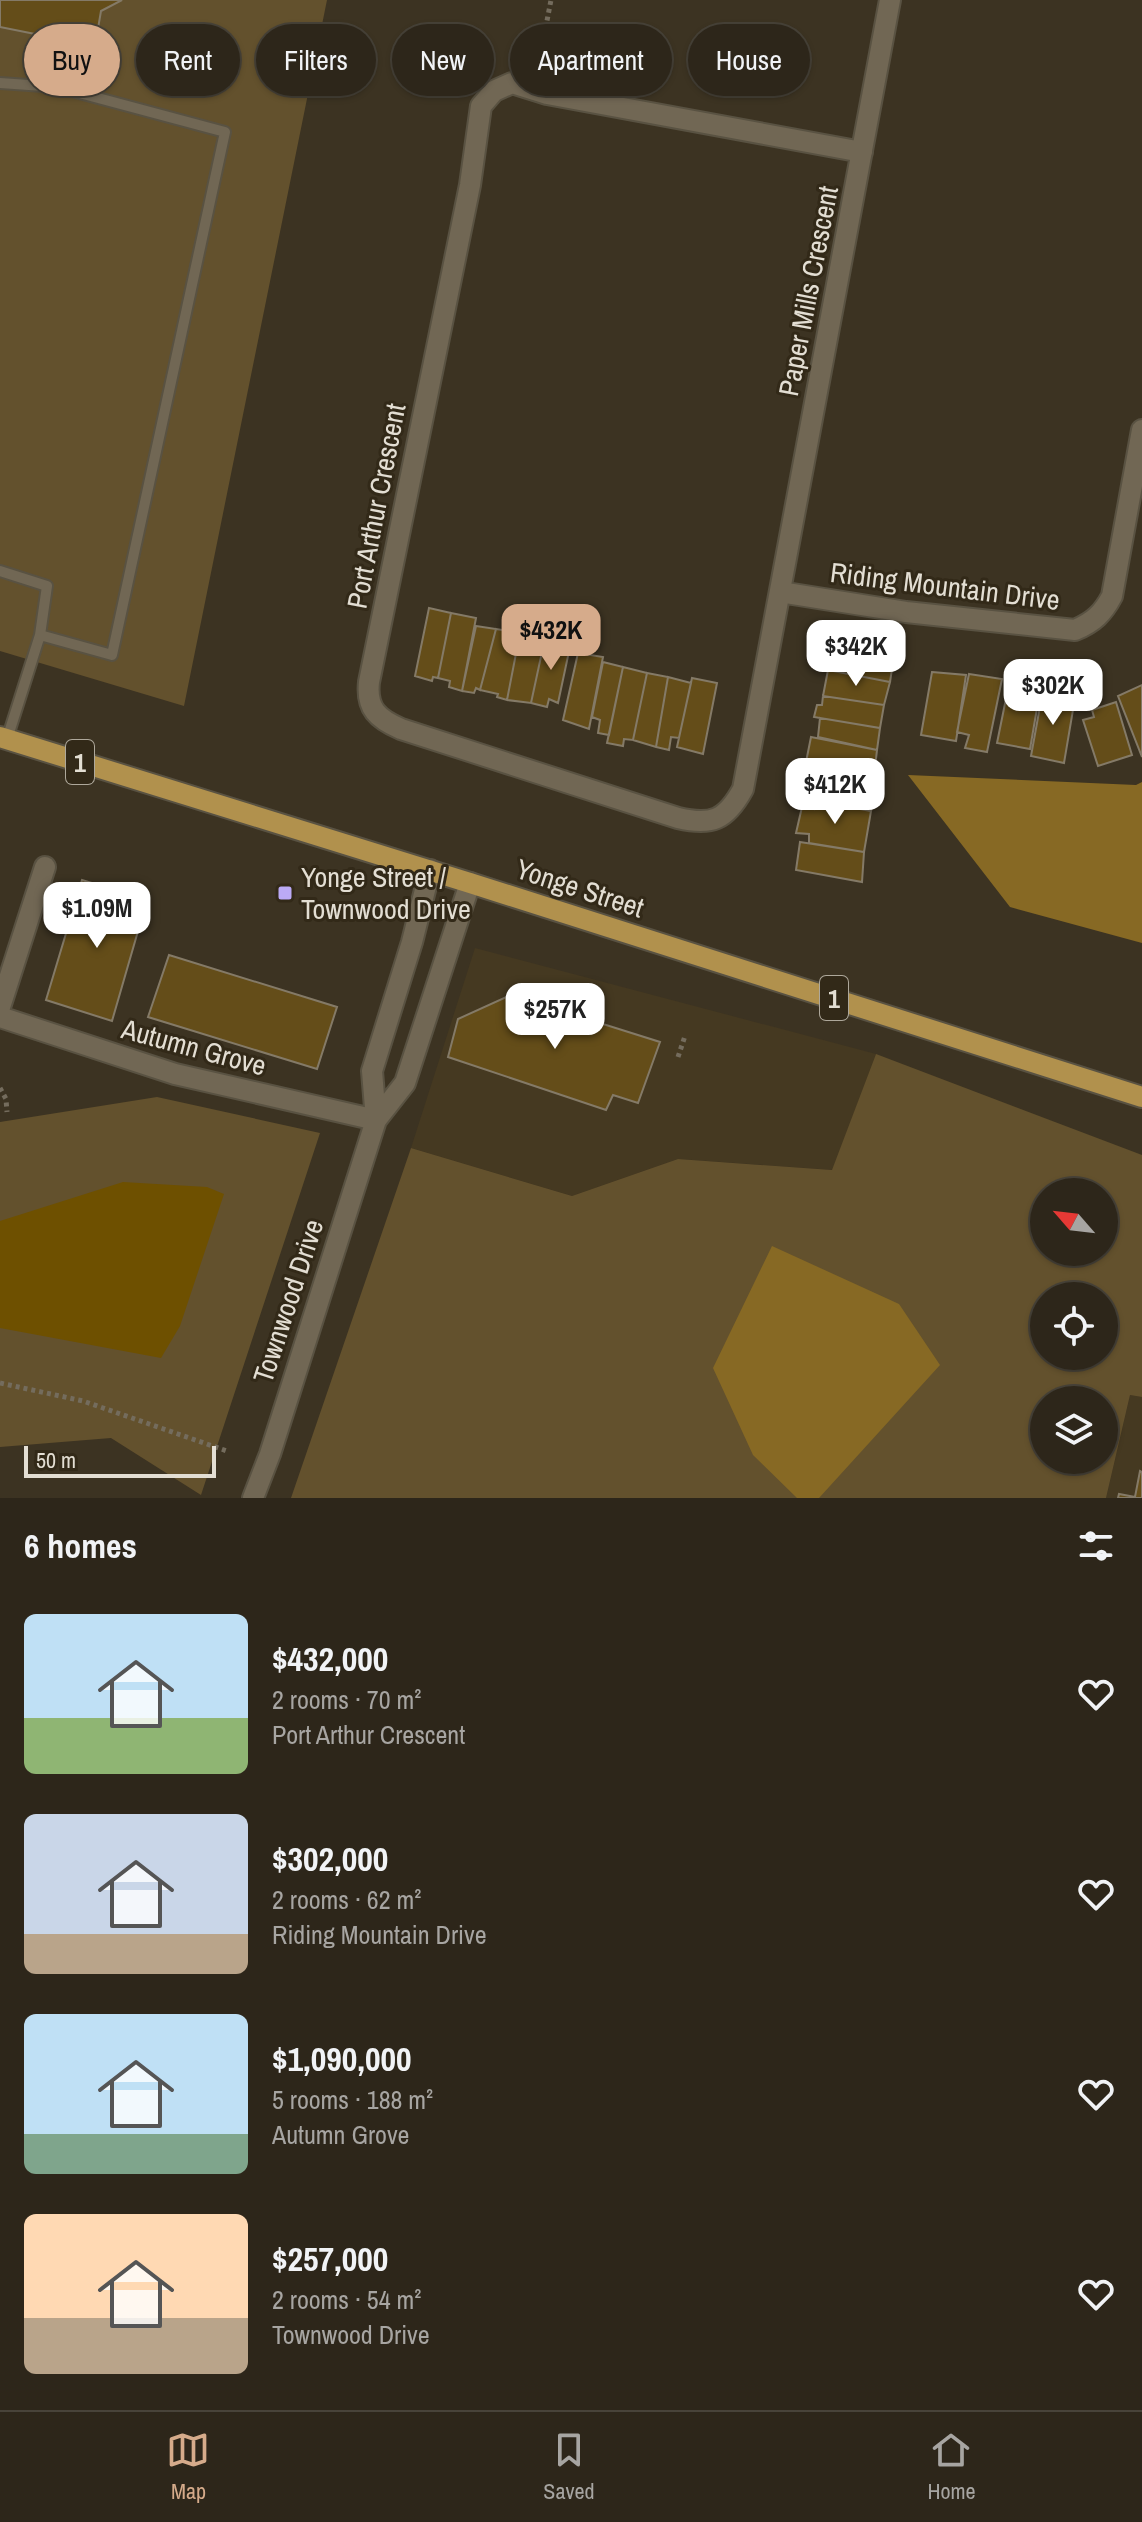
<!DOCTYPE html>
<meta charset="utf-8">
<style>
:root{--surface:#2d261a;--page:#393227;--text:#f1f3f6;--muted:#a7a5a2;--line:#484339;--accent:#d6ab8b}
body{margin:0;font-family:"Archivo Narrow",sans-serif;background:var(--page);color:var(--text);height:100vh;display:flex;flex-direction:column;font-size:30px;white-space:nowrap}
*{box-sizing:border-box;margin:0}
p{font-size:26px;color:var(--muted)}
.icon{flex:none;width:44px;height:44px;fill:none;stroke:currentColor;stroke-width:2;stroke-linecap:round;stroke-linejoin:round}
.map{position:relative;height:1498px;overflow:hidden}
.sheet{display:flex;flex-direction:column;background:var(--surface);flex:1}
.sheet>*{flex:none}
.top-card{position:absolute;left:24px;top:24px;width:1094px;height:72px;display:flex;gap:16px}
.needle{width:52px;rotate:298deg}
.buttons{position:absolute;left:1030px;top:1178px;display:grid;gap:16px}
.buttons a{display:grid;place-items:center;width:88px;height:88px;border-radius:50%;background:var(--surface);box-shadow:0 2px 6px #0004,0 0 0 2px var(--line);font-size:40px}
.scale{position:absolute;left:24px;bottom:20px;width:192px;box-sizing:border-box;padding-left:8px;border:4px solid #e3ded3;border-top:0;font-size:22px;line-height:28px;white-space:nowrap;color:#e3ded3;-webkit-text-stroke:6px #322918;paint-order:stroke}
.price{position:absolute;translate:-50% -68px;padding:0 18px;border-radius:16px;background:#fff;color:#222;font-size:26px;line-height:52px;filter:drop-shadow(0 2px 4px #0008)}
.price::after{content:'';position:absolute;left:50%;top:48px;width:24px;height:18px;margin-left:-12px;background:inherit;clip-path:polygon(0 0,100% 0,50% 100%)}
.price.on{background:var(--accent);color:#111}
ul{padding:0;list-style:none}
li{display:flex;align-items:center;gap:24px;height:200px;padding:0 24px}
li span{display:grid;place-items:center;flex:none;width:224px;height:160px;border-radius:12px;color:#555}
li>.icon{margin-inline-start:auto}
span .icon{width:96px;height:96px;fill:#fffc;stroke-width:1}
li b{font-size:34px}
h2{display:flex;justify-content:space-between;align-items:center;height:96px;padding:0 24px;font-size:34px}
.tag{padding:0 28px;border-radius:36px;background:var(--surface);box-shadow:0 2px 6px #0004,0 0 0 2px var(--line);font-size:28px;line-height:72px}
.tag.on{background:var(--accent);color:#111}
.tabs{display:flex;justify-content:space-around;align-items:center;height:112px;border-top:2px solid var(--line);background:var(--surface);font-size:22px;color:var(--muted)}
.tabs a{display:grid;justify-items:center;gap:4px}
.tabs .on{color:var(--accent)}
.map>svg:first-child{display:block}
</style>
<div class="map">
<svg width="1142" height="1498" viewBox="0 0 1142 1498">
<rect width="100%" height="100%" fill="#3c3322"/>
<!-- built -->
<path fill="#453921" d="M 475,948 L 876,1054 L 833,1170 L 678,1159 L 572,1196 L 411,1148 Z
M 1130,1395 L 1142,1397 L 1142,1498 L 1106,1498 Z"/>
<!-- green -->
<path fill="#63512d" fill-rule="evenodd" d="M 0,0 L 327,0 L 184,706 L 0,651 Z
M 876,1054 L 1142,1155 L 1142,1397 L 1130,1395 L 1106,1498 L 291,1498 L 411,1148 L 572,1196 L 678,1159 L 832,1170 ZM 1044,1192 L 1104,1192 L 1104,1252 L 1044,1252 ZM 1044,1296 L 1104,1296 L 1104,1356 L 1044,1356 ZM 1044,1400 L 1104,1400 L 1104,1460 L 1044,1460 Z
M 157,1097 L 320,1133 L 201,1495 L 111,1438 L 0,1447 L 0,1122 Z"/>
<!-- forest -->
<path fill="#876924" d="M 908,775 L 1136,785 L 1142,782 L 1142,943 L 1010,907 Z
M 772,1246 L 899,1304 L 940,1365 L 819,1498 L 797,1498 L 753,1455 L 713,1368 Z"/>
<!-- water -->
<path fill="#6e5000" d="M 123,1182 L 207,1187 L 224,1194 L 180,1326 L 161,1358 L 0,1328 L 0,1221 Z"/>
<!-- building -->
<path fill="#644d19" stroke="#847a67" stroke-width="2" d="M 0,0 L 122,0 L 101,11 L 95,46 L 0,27 Z
M 429,608 L 451,613 L 438,678 L 433,677 L 432,681 L 415,676 Z
M 451,613 L 476,618 L 462,691 L 449,687 L 450,681 L 438,678 Z
M 476,626 L 496,629 L 480,690 L 476,688 L 474,693 L 462,691 Z
M 496,629 L 520,633 L 507,700 L 497,697 L 498,694 L 480,690 Z
M 520,633 L 545,638 L 531,703 L 507,700 Z
M 545,638 L 571,642 L 558,703 L 549,699 L 547,707 L 531,703 Z
M 833,646 L 894,656 L 890,682 L 823,669 L 825,654 L 832,655 Z
M 578,653 L 603,657 L 589,729 L 563,720 Z
M 603,662 L 623,667 L 609,735 L 598,733 L 600,720 L 592,717 Z
M 623,667 L 647,673 L 633,740 L 624,739 L 623,746 L 607,743 Z
M 828,670 L 890,682 L 884,705 L 823,696 Z
M 932,672 L 966,675 L 956,741 L 921,735 Z
M 647,673 L 668,677 L 656,747 L 633,740 Z
M 969,674 L 1002,679 L 987,752 L 965,748 L 969,735 L 957,732 Z
M 668,677 L 691,683 L 679,738 L 671,737 L 669,750 L 656,747 Z
M 692,678 L 717,683 L 703,754 L 677,747 Z
M 1010,679 L 1041,685 L 1030,749 L 997,743 Z
M 1142,685 L 1142,757 L 1118,696 Z
M 1043,690 L 1075,698 L 1064,763 L 1031,756 Z
M 823,696 L 884,705 L 880,728 L 814,717 L 817,705 L 822,705 Z
M 1116,702 L 1132,755 L 1098,766 L 1083,720 L 1094,717 L 1092,710 Z
M 820,718 L 880,728 L 877,750 L 818,737 Z
M 811,737 L 877,750 L 874,776 L 806,762 Z
M 808,773 L 877,785 L 871,811 L 802,798 Z
M 815,800 L 871,811 L 864,852 L 809,843 L 809,834 L 796,833 L 802,807 L 814,809 Z
M 800,842 L 864,852 L 862,882 L 796,870 Z
M 82,880 L 147,900 L 112,1021 L 46,1000 Z
M 169,955 L 337,1007 L 317,1069 L 148,1017 Z
M 511,995 L 660,1042 L 638,1103 L 613,1095 L 606,1110 L 448,1057 L 458,1019 Z
M 1140,1471 L 1142,1472 L 1142,1498 L 1118,1498 L 1119,1494 L 1135,1497 Z"/>
<g fill="none" stroke-linecap="round" stroke-linejoin="round">
<!-- lane casing -->
<g stroke="#595242" stroke-width="14">
<path id="lane" d="M 0,83 L 57,87 L 225,132 L 112,655 L 40,635 L 7,739
M 0,571 L 47,586 L 40,635"/>
</g>
<!-- street casing -->
<g stroke="#595242" stroke-width="24">
<path id="street" d="M 862,152 L 547,94 L 512,83 L 494,91 L 481,106 L 470,185 L 369,682 C 366,709 378,719 401,729 L 678,818 C 712,826 726,820 743,789 L 890,0
M 780,592 L 906,612 L 1075,630 C 1094,622 1103,613 1112,596 L 1142,430
M 0,1007 L 45,867
M 0,1017 L 175,1074 L 376,1120
M 376,1120 L 372,1071 L 412,942 L 430,870
M 253,1498 L 270,1454 L 376,1120 L 405,1083 L 470,883"/>
</g>
<!-- primary casing -->
<g stroke="#595242" stroke-width="24">
<path id="primary" d="M 0,737 L 470,883 L 1142,1097"/>
</g>
<!-- path -->
<path stroke="#746c5d" stroke-width="5" stroke-dasharray="4 4" stroke-linecap="butt" d="M 541,52 L 551,0
M 678,1057 L 685,1036
M 0,1088 L 6,1099 L 7,1112
M 0,1383 L 83,1401 L 227,1451"/>
<!-- lane -->
<use href="#lane" stroke="#716754" stroke-width="10"/>
<!-- street -->
<use href="#street" stroke="#716754" stroke-width="20"/>
<!-- primary -->
<use href="#primary" stroke="#b1914d" stroke-width="20"/>
</g>
<!-- markers -->
<rect fill="#bbaaf6" stroke="#322918" stroke-width="3" x="277" y="885" width="16" height="16" rx="4"/>
<g text-anchor="middle" dominant-baseline="central" stroke-width="6" stroke-linejoin="round" paint-order="stroke">
<!-- shield labels -->
<g fill="#322918" stroke="#aea89b" stroke-width="2">
<rect x="66" y="740" width="28" height="44" rx="6"/>
<rect x="820" y="976" width="28" height="44" rx="6"/>
</g>
<g font-size="26" font-weight="bold" fill="#e3ded3">
<text x="80" y="762">1</text>
<text x="834" y="998">1</text>
</g>
<!-- street labels -->
<g font-size="28" fill="#e3ded3" stroke="#322918">
<text transform="translate(808 291) rotate(-79)">Paper Mills Crescent</text>
<text transform="translate(376 506) rotate(-79)">Port Arthur Crescent</text>
<text transform="translate(945 586) rotate(7)">Riding Mountain Drive</text>
<text transform="translate(580 888) rotate(18)">Yonge Street</text>
<text transform="translate(194 1047) rotate(15)">Autumn Grove</text>
<text transform="translate(288 1301) rotate(-72)">Townwood Drive</text>
</g>
<!-- poi labels -->
<g font-size="28" fill="#e3ded3" stroke="#322918" text-anchor="start">
<text x="301" y="877">Yonge Street /<tspan x="301" dy="32">Townwood Drive</tspan></text>
</g>
</g>
</svg>
<div class="buttons">
<a><svg class="needle" viewBox="-14 -14 28 28"><path d="M0-13l5 13h-10z" fill="#e53935"/><path d="M0 13l5-13h-10z" fill="#a7a5a2"/></svg></a>
<a><svg class="icon" aria-label="locate" viewBox="0 0 24 24"><circle cx="12" cy="12" r="6"/><path d="M12 2v4M12 18v4M2 12h4M18 12h4"/></svg></a>
<a><svg class="icon" aria-label="layers" viewBox="0 0 24 24"><path d="M12 4l9 5-9 5-9-5zM3 14l9 5 9-5"/></svg></a>
</div>
<div class="scale">50 m</div>
<b class="price on" style="left:551px;top:672px">$432K</b>
<b class="price" style="left:856px;top:688px">$342K</b>
<b class="price" style="left:1053px;top:727px">$302K</b>
<b class="price" style="left:835px;top:826px">$412K</b>
<b class="price" style="left:97px;top:950px">$1.09M</b>
<b class="price" style="left:555px;top:1051px">$257K</b>
<div class="top-card">
<a class="tag on">Buy</a>
<a class="tag">Rent</a>
<a class="tag">Filters</a>
<a class="tag">New</a>
<a class="tag">Apartment</a>
<a class="tag">House</a>
</div>
</div>
<section class="sheet">
<h2>6 homes<svg class="icon" aria-label="filters" viewBox="0 0 24 24"><path d="M4 7h16M4 17h16"/><circle cx="9" cy="7" r="2"/><circle cx="15" cy="17" r="2"/></svg></h2>
<ul>
<li><span style="background:linear-gradient(#bfe0f5 65%,#8fb573 0)"><svg class="icon" aria-label="home" viewBox="0 0 24 24"><path d="M3 11l9-7 9 7M6 9v11h12V9"/></svg></span><div><b>$432,000</b><p>2 rooms · 70 m²</p><p>Port Arthur Crescent</p></div><svg class="icon" aria-label="heart" viewBox="0 0 24 24"><path d="M12 20l-8-8c-3-5 5-10 8-4 3-6 11-1 8 4z"/></svg></li>
<li><span style="background:linear-gradient(#c9d6e8 75%,#b9a48a 0)"><svg class="icon" aria-label="home" viewBox="0 0 24 24"><path d="M3 11l9-7 9 7M6 9v11h12V9"/></svg></span><div><b>$302,000</b><p>2 rooms · 62 m²</p><p>Riding Mountain Drive</p></div><svg class="icon" aria-label="heart" viewBox="0 0 24 24"><path d="M12 20l-8-8c-3-5 5-10 8-4 3-6 11-1 8 4z"/></svg></li>
<li><span style="background:linear-gradient(#bfe0f5 75%,#7fa58c 0)"><svg class="icon" aria-label="home" viewBox="0 0 24 24"><path d="M3 11l9-7 9 7M6 9v11h12V9"/></svg></span><div><b>$1,090,000</b><p>5 rooms · 188 m²</p><p>Autumn Grove</p></div><svg class="icon" aria-label="heart" viewBox="0 0 24 24"><path d="M12 20l-8-8c-3-5 5-10 8-4 3-6 11-1 8 4z"/></svg></li>
<li><span style="background:linear-gradient(#ffd9b3 65%,#b9a48a 0)"><svg class="icon" aria-label="home" viewBox="0 0 24 24"><path d="M3 11l9-7 9 7M6 9v11h12V9"/></svg></span><div><b>$257,000</b><p>2 rooms · 54 m²</p><p>Townwood Drive</p></div><svg class="icon" aria-label="heart" viewBox="0 0 24 24"><path d="M12 20l-8-8c-3-5 5-10 8-4 3-6 11-1 8 4z"/></svg></li>
</ul>
</section>
<nav class="tabs">
<a class="on"><svg class="icon" aria-label="map" viewBox="0 0 24 24"><path d="M3 6l6-2 6 2 6-2v14l-6 2-6-2-6 2zM9 4v14M15 6v14"/></svg>Map</a>
<a><svg class="icon" aria-label="saved" viewBox="0 0 24 24"><path d="M7 4h10v16l-5-4-5 4z"/></svg>Saved</a>
<a><svg class="icon" aria-label="home" viewBox="0 0 24 24"><path d="M3 11l9-7 9 7M6 9v11h12V9"/></svg>Home</a>
</nav>
